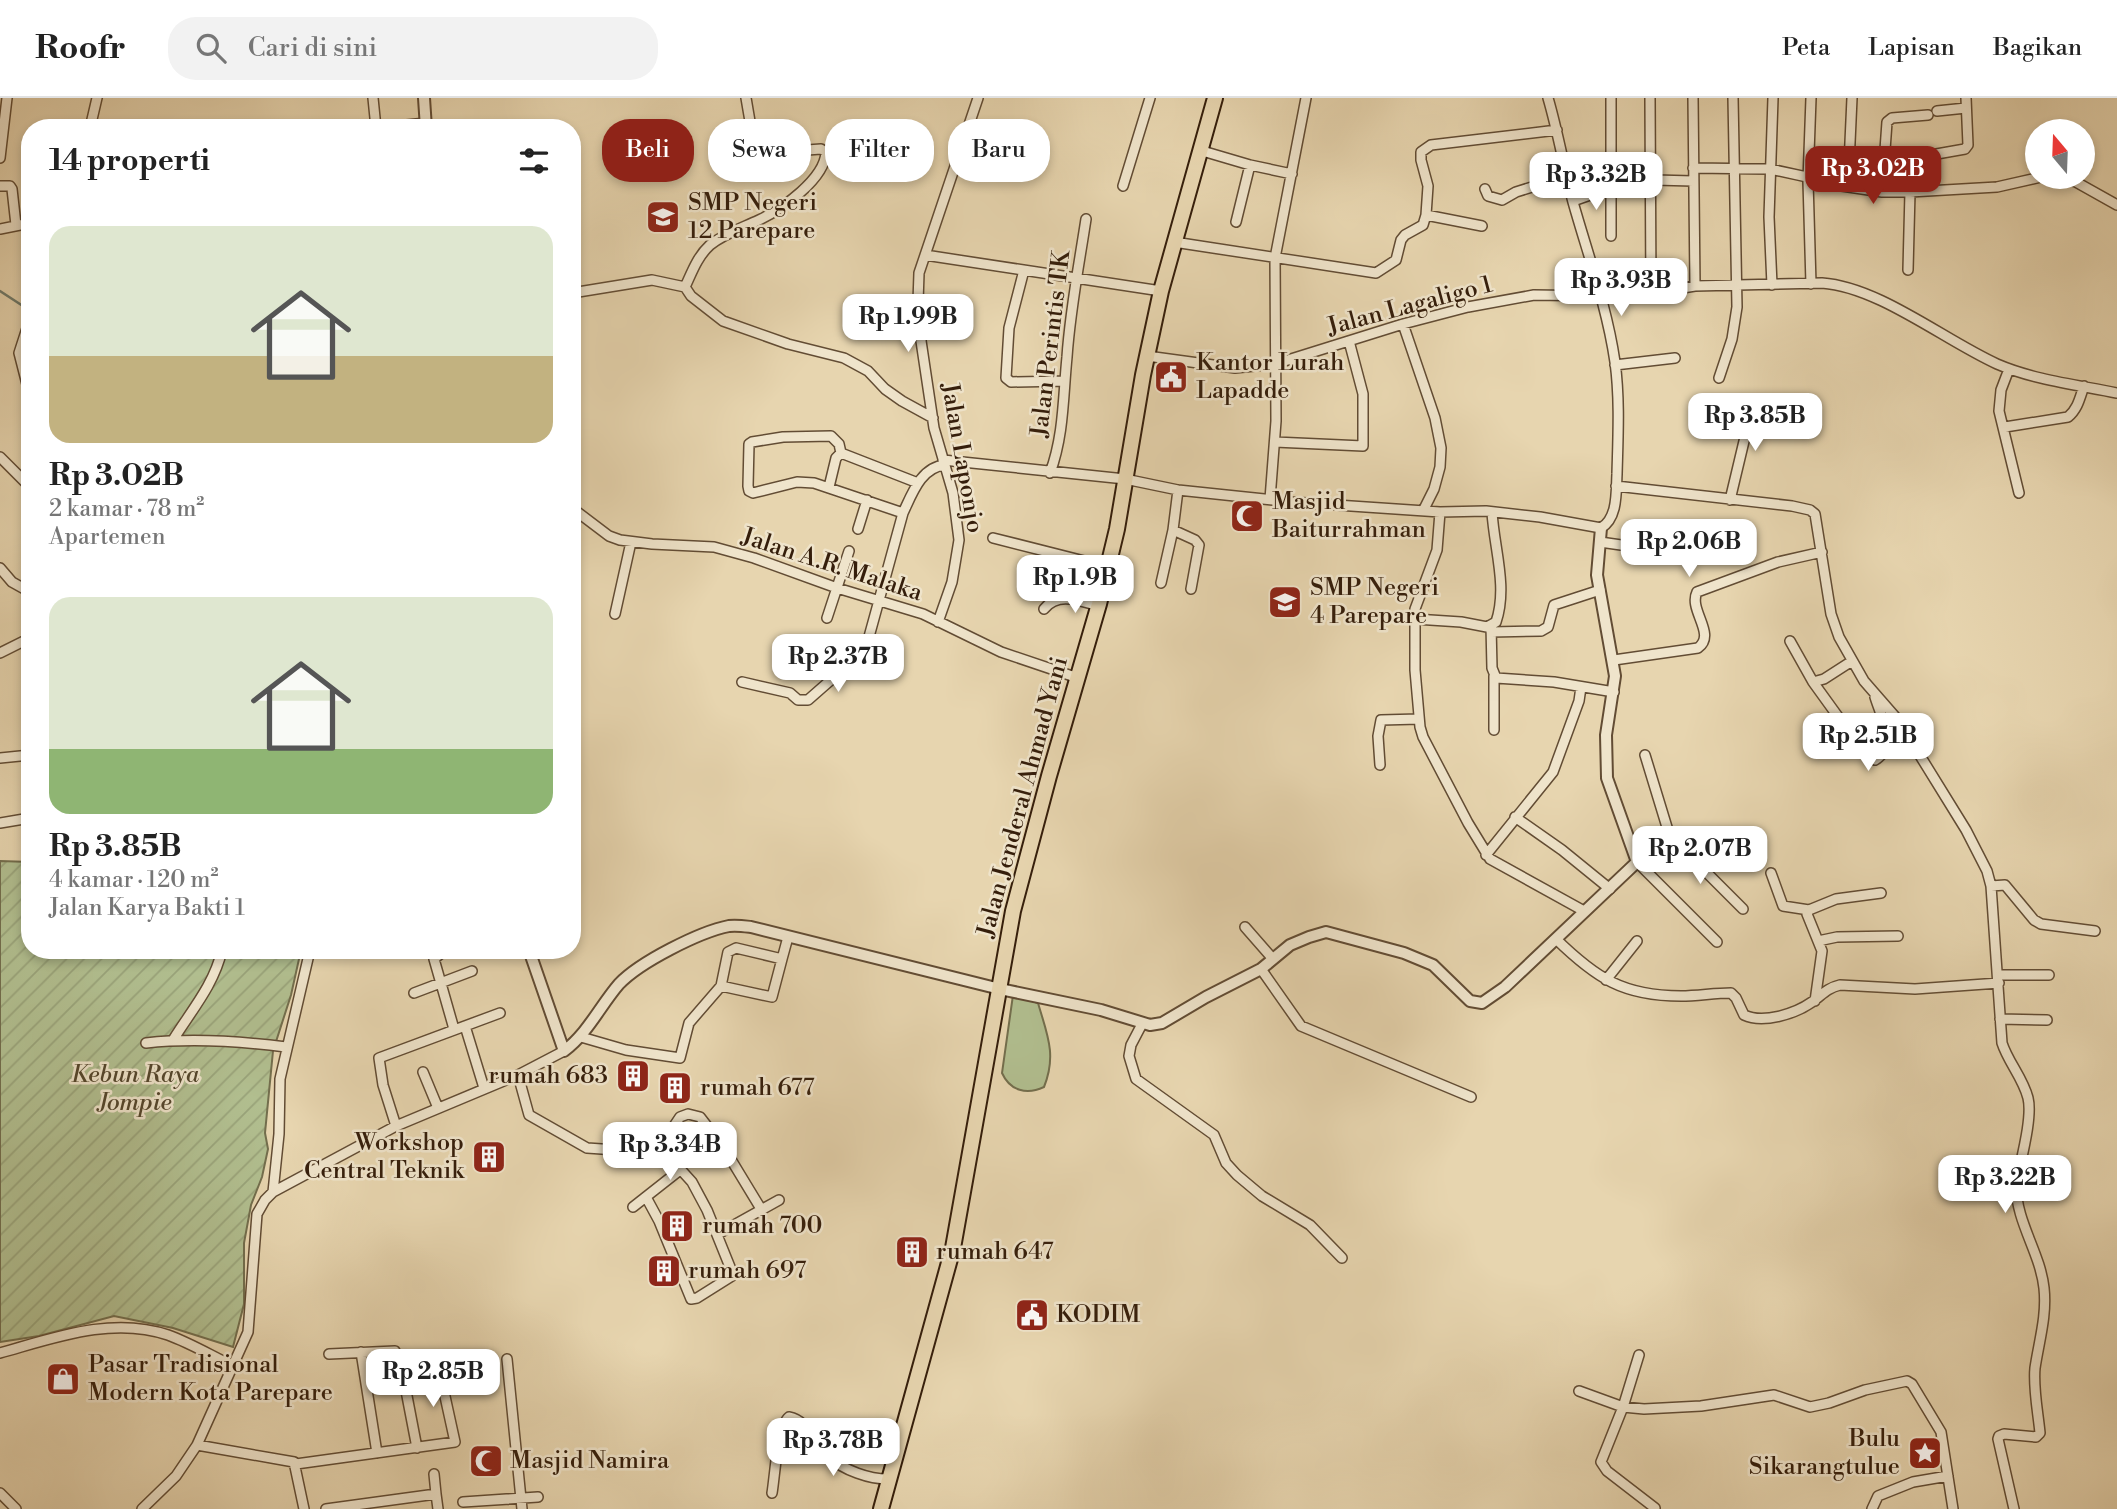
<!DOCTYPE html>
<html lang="id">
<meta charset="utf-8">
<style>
:root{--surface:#fff;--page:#f2f2f2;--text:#222;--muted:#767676;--line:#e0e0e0;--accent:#8f2418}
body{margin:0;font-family:"Libre Bodoni",serif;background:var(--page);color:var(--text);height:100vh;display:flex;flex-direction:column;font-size:26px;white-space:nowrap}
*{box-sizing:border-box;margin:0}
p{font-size:23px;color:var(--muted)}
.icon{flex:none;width:38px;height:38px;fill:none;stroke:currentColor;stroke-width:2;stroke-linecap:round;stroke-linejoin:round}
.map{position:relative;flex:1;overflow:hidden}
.sheet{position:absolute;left:21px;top:21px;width:560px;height:840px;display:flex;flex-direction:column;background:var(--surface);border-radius:28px;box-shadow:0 4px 10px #0003}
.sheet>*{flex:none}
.top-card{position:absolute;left:602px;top:21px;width:665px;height:63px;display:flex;gap:14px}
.needle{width:46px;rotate:341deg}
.fabs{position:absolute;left:2025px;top:21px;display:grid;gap:14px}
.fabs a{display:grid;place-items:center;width:70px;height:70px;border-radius:50%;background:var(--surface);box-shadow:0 4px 10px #0003;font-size:35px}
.price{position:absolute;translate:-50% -60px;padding:0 16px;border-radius:14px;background:#fff;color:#222;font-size:23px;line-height:46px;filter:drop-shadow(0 2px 4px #0008)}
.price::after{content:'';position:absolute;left:50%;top:42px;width:21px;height:16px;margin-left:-10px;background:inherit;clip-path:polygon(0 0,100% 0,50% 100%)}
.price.selected{background:var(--accent);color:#fff}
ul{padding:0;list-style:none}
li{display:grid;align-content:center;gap:14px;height:371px;padding:0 28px}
li span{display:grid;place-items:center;height:217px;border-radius:21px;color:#555}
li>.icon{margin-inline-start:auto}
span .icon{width:126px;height:126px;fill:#fffc;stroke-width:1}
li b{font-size:30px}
h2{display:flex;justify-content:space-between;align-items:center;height:84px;padding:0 28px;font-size:30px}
.pill{padding:0 24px;border-radius:28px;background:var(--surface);box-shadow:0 4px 10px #0003;font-size:24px;line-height:63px}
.pill.selected{background:var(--accent);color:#fff}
header{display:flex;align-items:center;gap:42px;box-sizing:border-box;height:98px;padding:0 35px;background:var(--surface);border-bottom:2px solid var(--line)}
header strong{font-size:33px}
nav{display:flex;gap:38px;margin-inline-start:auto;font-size:24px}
.search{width:490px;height:63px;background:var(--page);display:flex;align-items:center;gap:18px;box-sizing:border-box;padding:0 24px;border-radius:28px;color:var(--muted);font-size:26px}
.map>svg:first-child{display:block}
</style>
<header>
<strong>Roofr</strong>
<div class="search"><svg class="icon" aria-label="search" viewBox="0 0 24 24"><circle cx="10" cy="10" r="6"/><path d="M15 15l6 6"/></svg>Cari di sini</div>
<nav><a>Peta</a><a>Lapisan</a><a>Bagikan</a></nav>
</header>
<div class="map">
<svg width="2117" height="1411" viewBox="0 0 2117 1411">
<defs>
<pattern id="garden-furrows" width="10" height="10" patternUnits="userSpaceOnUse" patternTransform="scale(1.75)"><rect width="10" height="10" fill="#b1be8f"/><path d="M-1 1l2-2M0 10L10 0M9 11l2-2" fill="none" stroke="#99a37a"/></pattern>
</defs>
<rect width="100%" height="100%" fill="#e7d5af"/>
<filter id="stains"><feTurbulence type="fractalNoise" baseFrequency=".00286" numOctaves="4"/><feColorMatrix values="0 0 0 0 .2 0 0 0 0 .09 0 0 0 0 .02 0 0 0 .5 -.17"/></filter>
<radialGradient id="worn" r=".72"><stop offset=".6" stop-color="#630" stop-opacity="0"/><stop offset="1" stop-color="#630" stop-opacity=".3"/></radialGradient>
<!-- garden -->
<path fill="url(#garden-furrows)" stroke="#736e4d" stroke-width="2" d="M 0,763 L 30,764 L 30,852 L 301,852 L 291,897 L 273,953 L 265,1035 L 268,1051 L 262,1079 L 251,1107 L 244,1145 L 244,1206 L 233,1249 L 173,1230 L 114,1218 L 39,1238 L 0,1244 Z"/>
<!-- pitch -->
<path fill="#b1be8f" stroke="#736e4d" stroke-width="2" d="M 1013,897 L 1038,905 C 1047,936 1057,957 1044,989 C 1027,997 1010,993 1002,975 Z"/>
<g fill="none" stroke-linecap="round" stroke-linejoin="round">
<!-- stream -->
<path stroke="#707b6b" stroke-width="2.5" d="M 0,193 L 26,210"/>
<!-- minor casing -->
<g stroke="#624c34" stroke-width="12">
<path id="minor" d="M 373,0 L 376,30
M 1611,0 L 1611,138
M 1650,0 L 1651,195
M 1693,0 L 1695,188
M 1811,0 L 1808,83 L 1882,94 L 1910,94 L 1997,89 L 2041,79
M 1937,13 L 1966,10
M 90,30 L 97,0
M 377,30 L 426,25
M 1199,52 L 1250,67 L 1292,76
M 1885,54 L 1931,57 L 1965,51 L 1968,47 L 1966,0
M 0,60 L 7,0
M 1693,70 L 1770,71 L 1807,79
M 2058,79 L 2076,84 L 2117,107
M 1808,83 L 1811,186
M 0,88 L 10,88 L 12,91 L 16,127
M 1123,88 L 1150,0
M 1848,89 L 1852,0
M 1485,91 L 1488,98 L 1502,102 L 1516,94 L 1567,78
M 1882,94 L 1887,24 L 1892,20 L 1928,17
M 1573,103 L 1610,90 L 1655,82 L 1693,83
M 1426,117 L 1482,128
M 1236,124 L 1250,67
M 0,131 L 30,125
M 1174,144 L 1376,175 L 1396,162 L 1401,142 L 1405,137 L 1423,127 L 1426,117 L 1428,88 L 1421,62 L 1421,54 L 1431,47 L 1557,32
M 925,157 L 1161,193
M 1024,172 L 1009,230 L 1006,280 L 1011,284 L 1065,283
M 1908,172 L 1910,94
M 1772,187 L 1769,119 L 1773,0
M 685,189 C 692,174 697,159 710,147 C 725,135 742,130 759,122 C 782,111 825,81 826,54 L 821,51 L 780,54 L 761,49 L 752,35 L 746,0
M 572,195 L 652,182 L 685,189 L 691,198 L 723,223 L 788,246 L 844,260 L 868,273 L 885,291 L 902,303 L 933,320
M 30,221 L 19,255 L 30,298
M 1403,226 L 1435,320 L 1441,350 L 1440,369 L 1434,391 L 1423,413
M 1147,258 L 1235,270 L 1275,266 L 1403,226 L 1468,209 L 1534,197 L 1601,198 L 1651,195 L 1695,188 L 1822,185 C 1879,189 1944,242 1997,266 C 2034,282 2078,287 2117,295
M 1615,267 L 1675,260
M 2009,271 L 2001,292 L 1999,313 L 2019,395
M 1719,280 L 1732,241 L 1737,209 L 1733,0
M 2005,329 L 2068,319 C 2078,311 2080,299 2084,288
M 1275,344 L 1363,348 L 1363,296 L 1349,243
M 0,359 L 30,389
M 943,362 L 1125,381 L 1178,392 L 1292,404 L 1440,414 L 1486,413 L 1540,419 L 1601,430 C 1618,420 1616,394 1617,376 C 1618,339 1620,301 1615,264 C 1607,209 1588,157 1573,104 C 1564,70 1558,34 1548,0
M 1050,375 C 1064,337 1063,299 1067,259 C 1070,213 1079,167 1086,121
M 1616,388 L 1792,408 L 1810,412 L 1815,416 L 1831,516 L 1839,539 L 1864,583 L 1898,622 L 1966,732 L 1987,773 L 1991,788 L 2005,787 L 2034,822 L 2041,826 L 2095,833
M 829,389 L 836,360 L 841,355 L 918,385
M 1270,401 L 1276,323 L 1275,160 L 1306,0
M 1730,402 L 1745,339 L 1765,303
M 572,410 L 609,438 L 620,442 L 652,446 L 714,449 L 754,460 L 837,490 L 923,516 L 1001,554 L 1078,580
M 1440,414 L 1437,452 L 1415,511 L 1415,572 L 1420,629 L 1423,639 L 1468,725 L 1490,761 L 1584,813
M 903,415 C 912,396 921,369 945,367
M 858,431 L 867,402
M 1173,432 L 1195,442 L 1199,447 L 1191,491
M 993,440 L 1108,469
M 1600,444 L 1649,451 L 1672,449
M 0,470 L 12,484 L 30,494
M 1161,485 L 1173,432 L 1178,392
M 1044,511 C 1058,493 1080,503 1099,508
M 615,516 L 631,444
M 827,520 L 849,453
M 1415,521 L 1461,524 L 1487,529 L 1496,524 C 1508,489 1494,450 1492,414
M 938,524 L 952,484 L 959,442 L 953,395 L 934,330 L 921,243 L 918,204 L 919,175 L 978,0
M 1491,528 L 1492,570 L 1496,580 L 1554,584 L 1614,594
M 1491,534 L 1541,533 L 1548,529 L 1554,507 L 1600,492
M 1790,543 L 1813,584 L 1824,581 L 1852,563
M 0,555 L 30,540
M 1614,562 L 1698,550 C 1717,536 1688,512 1697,494 L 1778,464 L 1822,454
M 742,584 L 790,595 L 798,602 L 808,602 L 857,559 L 867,546 L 903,415 L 814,385 L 797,384 L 753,395 L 749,393 L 748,388 L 749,346 L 752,344 L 783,339 L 831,338 L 839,346 L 841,355
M 1813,584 L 1865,656 L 1875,662 C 1898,649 1881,619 1875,599
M 1494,632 L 1494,578
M 1645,657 L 1670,739 C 1666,753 1652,762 1637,764 L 1717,844
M 0,660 L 30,657
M 1380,667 L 1378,638 L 1381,622 L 1419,621
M 1515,719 L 1562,752 L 1610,791
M 0,725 L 30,720
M 1664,750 L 1685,753 L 1743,811
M 1680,751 L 1701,744
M 1486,757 L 1553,674 L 1579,603 L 1581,589
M 1771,775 L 1783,808 L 1809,812
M 1991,788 L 2002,945 C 2008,964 2023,980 2028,1000 C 2033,1020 2020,1065 2016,1087 C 2016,1124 2040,1154 2044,1190 C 2047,1218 2039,1243 2035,1270 C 2033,1290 2038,1314 2040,1335 L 2036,1339 L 2004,1336 L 1999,1338 L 1998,1341 L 2014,1411
M 1245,829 L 1273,861
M 1556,841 C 1596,880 1623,898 1681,898 C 1698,898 1714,895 1731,895 L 1736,900 L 1744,917 C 1763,926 1795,916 1812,904 C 1822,897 1827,890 1840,887 L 1915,891 L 1999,885
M 1818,843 L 1837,839 L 1898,838
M 445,852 L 434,861 L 454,931
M 1261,871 L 1301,928 L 1471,999
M 1998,877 L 2049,877
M 1606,882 L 1637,843
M 721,888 L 772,899 L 782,861
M 414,895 L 472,873
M 1815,903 L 1822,853 L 1807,816 L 1809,812 L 1836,801 L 1881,795
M 2000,921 L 2047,922
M 1142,926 L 1131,947 L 1129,958 L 1136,981 L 1214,1037 L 1226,1065 L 1237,1077 L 1262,1098 L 1310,1127 L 1342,1160
M 465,928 L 484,990
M 581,939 L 626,952 L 680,960 L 689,925 L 721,888 L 728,854 L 736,850 L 782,861 L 788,839
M 173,942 C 191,913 214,887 222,852
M 146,945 C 193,940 239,943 286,949
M 423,974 L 438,1010
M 518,977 L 529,1017 L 587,1050 L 646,1054 L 682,1073 L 692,1084 L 707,1112 L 732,1174 L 732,1178 L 697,1200 L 691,1201 L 659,1123 L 646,1099
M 396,1028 L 383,987 L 379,960 L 500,915
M 654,1058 L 680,1019 L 688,1016 L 700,1019 L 724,1050 L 761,1111
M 273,1094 L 279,1036 L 280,981 L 310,852
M 633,1109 L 680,1072
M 718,1136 L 779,1102
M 361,1254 L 377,1355
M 0,1255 C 54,1240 112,1218 168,1237 C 190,1245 210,1257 231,1267
M 329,1256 L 395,1253
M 1639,1257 L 1623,1309 L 1601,1364 L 1607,1373 L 1655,1410
M 507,1261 L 522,1411
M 402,1272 L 417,1350
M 1579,1293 L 1623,1309 L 1644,1311 L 1701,1308 L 1774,1297 L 1810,1309 L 1829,1305 L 1865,1292 L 1907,1283 L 1912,1286 L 1941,1334 L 1953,1411
M 197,1347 L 294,1364 L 304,1411
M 296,1366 L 455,1344 L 439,1271
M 434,1376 L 436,1396
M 0,1395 L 16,1411
M 772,1395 C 775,1378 777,1329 789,1319 C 808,1322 815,1347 828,1358 C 843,1372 870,1382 891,1381
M 463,1404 L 538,1399
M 142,1411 L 176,1378 L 197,1347 L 248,1234 L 257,1116 L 265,1102 L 273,1094 L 396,1028 L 518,977 L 564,953
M 326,1411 L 436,1396 L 438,1411
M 1872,1411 L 1878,1398 L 1913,1384 L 1948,1378"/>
</g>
<!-- tertiary casing -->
<g stroke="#624c34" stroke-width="14">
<path id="tertiary" d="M 424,0 L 426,30
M 529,852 L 564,953 C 588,935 600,908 619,886 C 640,864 699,834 729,828 C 736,827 743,828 751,829 L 1000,891 L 1101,912 L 1150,927 L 1162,925 L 1206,899 L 1261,871 L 1290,847 L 1309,839 L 1326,834 L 1404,855 L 1433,867 L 1470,903 L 1482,905 L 1505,889 L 1637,764 L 1607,680 L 1606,637 L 1615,578 L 1597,477 L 1601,430"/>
</g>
<!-- trunk casing -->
<g stroke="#351e0b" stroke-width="18">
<path id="trunk" d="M 881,1411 L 953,1150 L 1013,813 L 1049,678 L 1099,506 L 1117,431 L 1143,277 L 1161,193 L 1215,0"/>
</g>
<!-- minor -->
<use href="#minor" stroke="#efe4cb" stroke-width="9"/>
<!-- tertiary -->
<use href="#tertiary" stroke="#efe4cb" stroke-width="10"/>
<!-- trunk -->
<use href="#trunk" stroke="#e7d5af" stroke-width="14"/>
</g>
<!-- icons -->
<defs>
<g id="school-square" transform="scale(1.75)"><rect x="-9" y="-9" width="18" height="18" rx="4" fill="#8f2418" stroke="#efe4cb"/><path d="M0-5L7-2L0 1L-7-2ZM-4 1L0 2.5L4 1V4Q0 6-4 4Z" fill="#fff"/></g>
<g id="civic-square" transform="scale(1.75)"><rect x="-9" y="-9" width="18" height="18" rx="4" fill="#8f2418" stroke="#efe4cb"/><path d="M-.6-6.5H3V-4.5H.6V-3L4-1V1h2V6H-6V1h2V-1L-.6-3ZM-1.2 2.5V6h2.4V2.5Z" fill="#fff"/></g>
<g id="mosque-square" transform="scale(1.75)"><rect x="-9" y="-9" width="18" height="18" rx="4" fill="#8f2418" stroke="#efe4cb"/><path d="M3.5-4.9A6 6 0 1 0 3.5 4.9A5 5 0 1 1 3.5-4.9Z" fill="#fff"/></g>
<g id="building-square" transform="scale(1.75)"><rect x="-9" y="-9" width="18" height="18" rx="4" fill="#8f2418" stroke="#efe4cb"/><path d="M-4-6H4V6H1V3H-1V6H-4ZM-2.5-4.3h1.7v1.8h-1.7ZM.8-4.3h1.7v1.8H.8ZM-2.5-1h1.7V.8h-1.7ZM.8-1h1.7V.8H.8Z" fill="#fff"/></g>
<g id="shop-square" transform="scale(1.75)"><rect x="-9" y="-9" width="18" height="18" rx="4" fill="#8f2418" stroke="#efe4cb"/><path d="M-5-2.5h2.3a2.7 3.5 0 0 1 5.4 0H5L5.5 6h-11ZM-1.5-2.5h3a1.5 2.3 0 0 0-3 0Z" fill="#fff"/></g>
<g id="sight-square" transform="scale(1.75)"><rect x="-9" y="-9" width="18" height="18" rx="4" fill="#8f2418" stroke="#efe4cb"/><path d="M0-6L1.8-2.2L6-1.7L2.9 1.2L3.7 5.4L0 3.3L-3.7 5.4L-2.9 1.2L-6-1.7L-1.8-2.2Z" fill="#fff"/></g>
</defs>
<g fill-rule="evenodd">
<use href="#school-square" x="663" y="119"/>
<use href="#civic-square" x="1171" y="279"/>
<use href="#mosque-square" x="1247" y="418"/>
<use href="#school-square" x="1285" y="504"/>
<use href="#building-square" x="633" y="978"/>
<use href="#building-square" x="675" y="990"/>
<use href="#building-square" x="489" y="1059"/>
<use href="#building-square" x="677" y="1128"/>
<use href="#building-square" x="912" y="1154"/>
<use href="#building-square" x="664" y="1173"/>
<use href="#civic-square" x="1032" y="1217"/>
<use href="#shop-square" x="63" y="1281"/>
<use href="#sight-square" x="1925" y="1355"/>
<use href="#mosque-square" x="486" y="1363"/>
</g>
<g text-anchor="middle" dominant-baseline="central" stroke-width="5" stroke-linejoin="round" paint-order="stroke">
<!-- poi labels -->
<g font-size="24" fill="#351e0b" stroke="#efe4cb" text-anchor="start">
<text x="688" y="105">SMP Negeri<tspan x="688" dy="28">12 Parepare</tspan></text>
<text x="1196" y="265">Kantor Lurah<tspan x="1196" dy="28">Lapadde</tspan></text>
<text x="1272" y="404">Masjid<tspan x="1272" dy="28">Baiturrahman</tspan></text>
<text x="1310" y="490">SMP Negeri<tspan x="1310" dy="28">4 Parepare</tspan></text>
<text x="608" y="978" text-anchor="end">rumah 683</text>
<text x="700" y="990">rumah 677</text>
<text x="464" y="1045" text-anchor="end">Workshop<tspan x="464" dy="28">Central Teknik</tspan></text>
<text x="702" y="1128">rumah 700</text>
<text x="936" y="1154">rumah 647</text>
<text x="688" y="1173">rumah 697</text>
<text x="1056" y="1217">KODIM</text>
<text x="88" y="1267">Pasar Tradisional<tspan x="88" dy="28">Modern Kota Parepare</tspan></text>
<text x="1900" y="1341" text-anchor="end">Bulu<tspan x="1900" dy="28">Sikarangtulue</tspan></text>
<text x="510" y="1363">Masjid Namira</text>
</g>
<!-- street labels -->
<g font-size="24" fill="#351e0b" stroke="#efe4cb">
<text transform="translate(1410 208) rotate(-15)">Jalan Lagaligo 1</text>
<text transform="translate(1051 246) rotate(-83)">Jalan Perintis TK</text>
<text transform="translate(962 360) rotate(80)">Jalan Laponjo</text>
<text transform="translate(832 467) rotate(18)">Jalan A.R. Malaka</text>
<text transform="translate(1023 699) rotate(-75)">Jalan Jenderal Ahmad Yani</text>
</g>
<!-- park labels -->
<g font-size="24" font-style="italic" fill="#54462c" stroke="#efe4cb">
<text x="135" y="977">Kebun Raya<tspan x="135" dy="28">Jompie</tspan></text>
</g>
</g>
<rect width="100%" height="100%" filter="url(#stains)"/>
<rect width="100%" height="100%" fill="url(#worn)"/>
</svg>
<div class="fabs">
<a><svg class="needle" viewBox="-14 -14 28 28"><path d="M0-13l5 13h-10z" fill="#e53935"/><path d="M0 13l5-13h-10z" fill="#767676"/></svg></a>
</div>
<b class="price selected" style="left:1873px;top:108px">Rp 3.02B</b>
<b class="price" style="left:1596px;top:114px">Rp 3.32B</b>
<b class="price" style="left:1621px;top:220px">Rp 3.93B</b>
<b class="price" style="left:908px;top:256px">Rp 1.99B</b>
<b class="price" style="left:1755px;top:355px">Rp 3.85B</b>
<b class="price" style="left:1689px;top:481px">Rp 2.06B</b>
<b class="price" style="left:1075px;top:517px">Rp 1.9B</b>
<b class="price" style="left:838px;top:596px">Rp 2.37B</b>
<b class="price" style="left:1868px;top:675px">Rp 2.51B</b>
<b class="price" style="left:1700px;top:788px">Rp 2.07B</b>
<b class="price" style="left:670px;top:1084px">Rp 3.34B</b>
<b class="price" style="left:2005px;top:1117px">Rp 3.22B</b>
<b class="price" style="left:433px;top:1311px">Rp 2.85B</b>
<b class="price" style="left:833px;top:1380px">Rp 3.78B</b>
<div class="top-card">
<a class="pill selected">Beli</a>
<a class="pill">Sewa</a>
<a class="pill">Filter</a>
<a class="pill">Baru</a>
</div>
<section class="sheet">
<h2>14 properti<svg class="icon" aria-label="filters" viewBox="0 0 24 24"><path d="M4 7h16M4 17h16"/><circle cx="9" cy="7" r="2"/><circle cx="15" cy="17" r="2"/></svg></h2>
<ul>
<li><span style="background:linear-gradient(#dfe7d0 60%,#c2b280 0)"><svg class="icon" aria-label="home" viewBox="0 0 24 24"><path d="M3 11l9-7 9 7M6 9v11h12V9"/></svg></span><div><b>Rp 3.02B</b><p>2 kamar · 78 m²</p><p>Apartemen</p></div></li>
<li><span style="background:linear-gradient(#dfe7d0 70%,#8fb573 0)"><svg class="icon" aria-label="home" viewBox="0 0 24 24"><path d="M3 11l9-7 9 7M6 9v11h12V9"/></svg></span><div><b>Rp 3.85B</b><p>4 kamar · 120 m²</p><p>Jalan Karya Bakti 1</p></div></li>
</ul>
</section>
</div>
